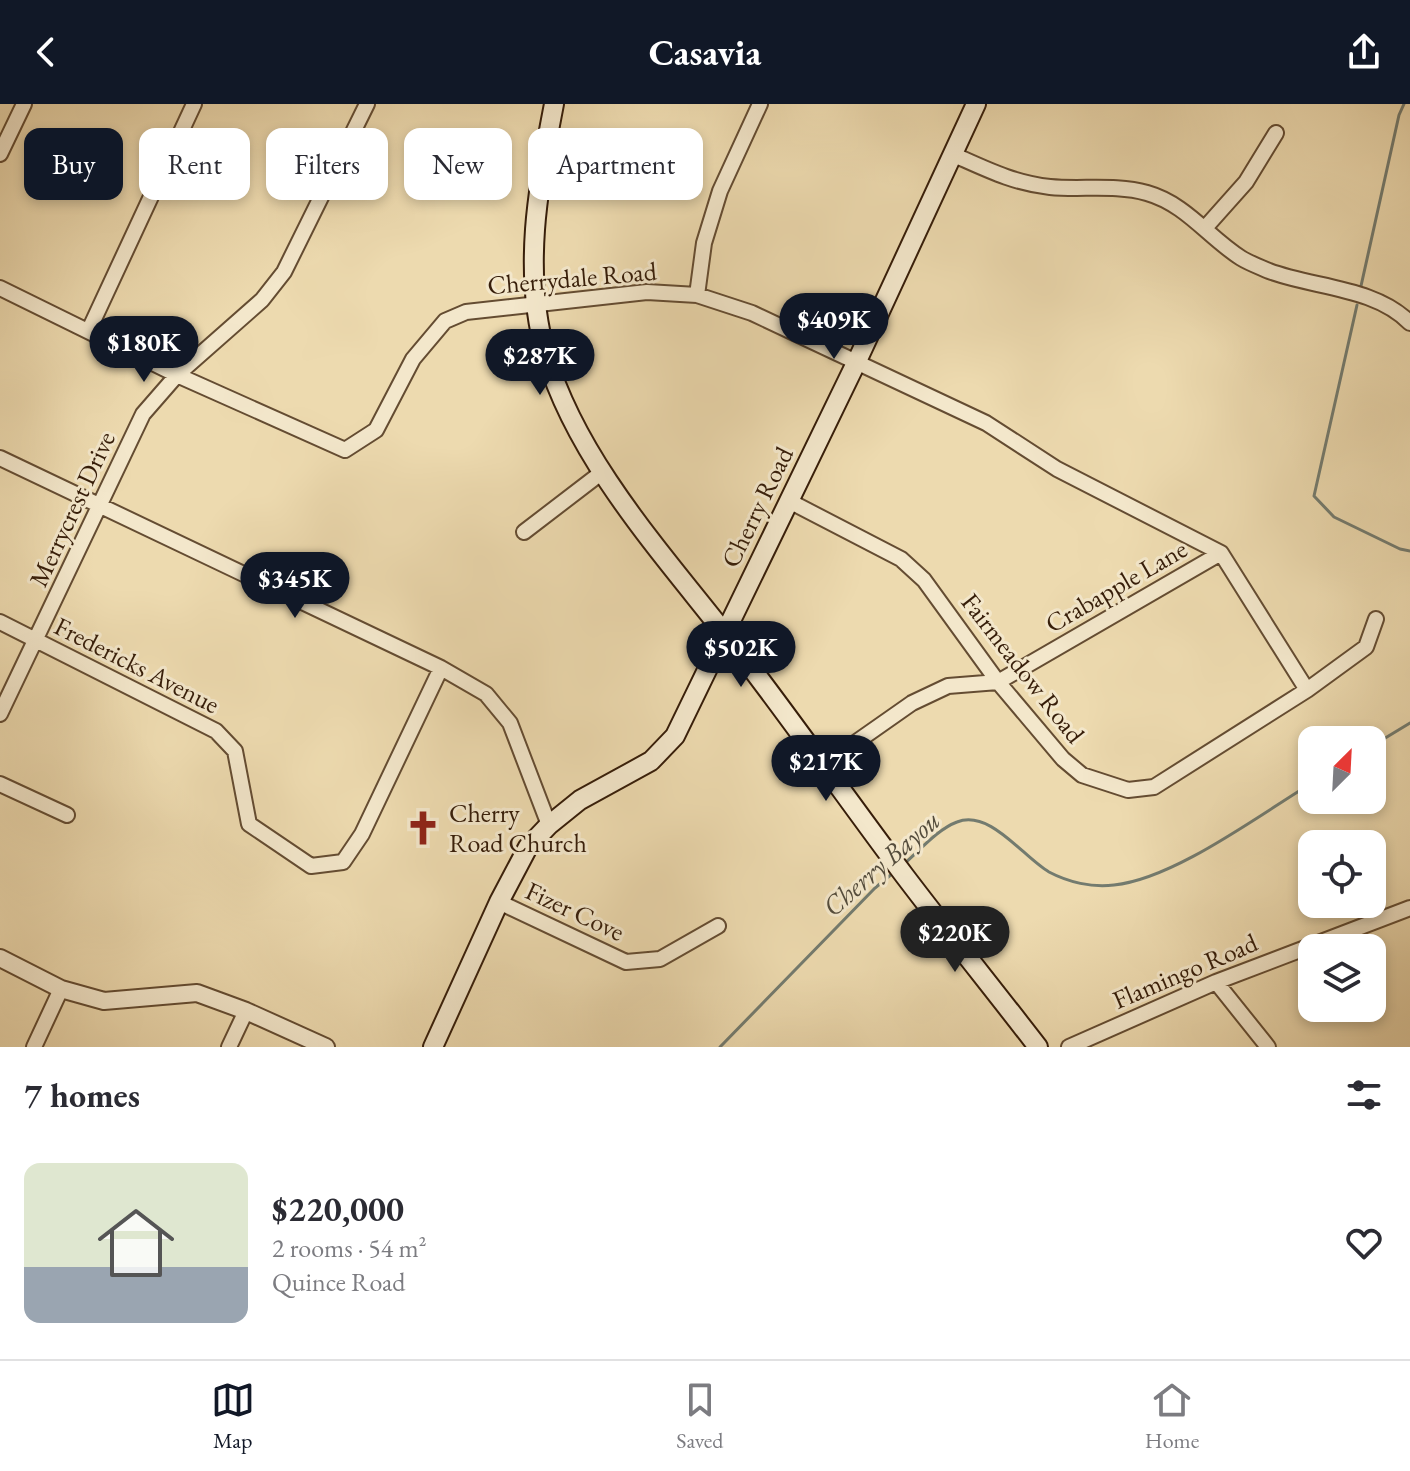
<!DOCTYPE html>
<meta charset="utf-8">
<style>
:root{--surface:#fff;--page:#f2f2f3;--text:#2b2b33;--muted:#7c7c81;--line:#e1e1e2;--accent:#111827}
body{margin:0;font-family:"EB Garamond",serif;background:var(--page);color:var(--text);height:100vh;display:flex;flex-direction:column;font-size:30px;white-space:nowrap}
*{box-sizing:border-box;margin:0}
p{font-size:26px;color:var(--muted)}
.icon{flex:none;width:44px;height:44px;fill:none;stroke:currentColor;stroke-width:2;stroke-linecap:round;stroke-linejoin:round}
.map{position:relative;height:943px;overflow:hidden}
.drawer{display:flex;flex-direction:column;background:var(--surface);flex:1}
.drawer>*{flex:none}
.hud{position:absolute;left:24px;top:24px;width:800px;height:72px;display:flex;gap:16px}
.needle{width:52px;rotate:24deg}
.controls{position:absolute;left:1298px;top:622px;display:grid;gap:16px}
.controls a{display:grid;place-items:center;width:88px;height:88px;border-radius:16px;background:var(--surface);box-shadow:0 4px 12px #0003;font-size:40px}
.price{position:absolute;translate:-50% -68px;padding:0 18px;border-radius:28px;background:var(--accent);color:#fff;font-size:26px;line-height:52px;filter:drop-shadow(0 2px 4px #0008)}
.price::after{content:'';position:absolute;left:50%;top:48px;width:24px;height:18px;margin-left:-12px;background:inherit;clip-path:polygon(0 0,100% 0,50% 100%)}
.price.active{background:#222;color:#fff}
ul{padding:0;list-style:none}
li{display:flex;align-items:center;gap:24px;height:200px;padding:0 24px}
li span{display:grid;place-items:center;flex:none;width:224px;height:160px;border-radius:16px;color:#555}
li>.icon{margin-inline-start:auto}
span .icon{width:96px;height:96px;fill:#fffc;stroke-width:1}
li b{font-size:34px}
h2{display:flex;justify-content:space-between;align-items:center;height:96px;padding:0 24px;font-size:34px}
.chip{padding:0 28px;border-radius:16px;background:var(--surface);box-shadow:0 4px 12px #0003;font-size:28px;line-height:72px}
.chip.active{background:var(--accent);color:#fff}
header{display:flex;justify-content:space-between;align-items:center;height:104px;padding:0 24px;background:var(--accent);color:#fff;font-size:36px;font-weight:700}
.tabs{display:flex;justify-content:space-around;align-items:center;height:112px;border-top:2px solid var(--line);background:var(--surface);font-size:22px;color:var(--muted)}
.tabs a{display:grid;justify-items:center;gap:4px}
.tabs .active{color:var(--accent)}
.map>svg:first-child{display:block}
</style>
<header><svg class="icon" aria-label="back" viewBox="0 0 24 24"><path d="M15 5l-7 7 7 7"/></svg>Casavia<svg class="icon" aria-label="share" viewBox="0 0 24 24"><path d="M12 15V3M7 8l5-5 5 5M5 13v7h14v-7"/></svg></header>
<div class="map">
<svg width="1410" height="943" viewBox="0 0 1410 943">
<rect width="100%" height="100%" fill="#eddaaf"/>
<filter id="stains"><feTurbulence type="fractalNoise" baseFrequency=".0025" numOctaves="4"/><feColorMatrix values="0 0 0 0 .2 0 0 0 0 .09 0 0 0 0 .02 0 0 0 .5 -.17"/></filter>
<radialGradient id="worn" r=".72"><stop offset=".6" stop-color="#630" stop-opacity="0"/><stop offset="1" stop-color="#630" stop-opacity=".3"/></radialGradient>
<g fill="none" stroke-linecap="round" stroke-linejoin="round">
<!-- stream -->
<path stroke="#737b6f" stroke-width="3" d="M 1361,182 L 1399,11 L 1404,0
M 1357,201 L 1314,392 L 1334,413 L 1400,445 L 1410,447
M 1372,642 L 1410,619
M 905,759 C 920,746 938,725 957,718 C 990,705 1023,753 1049,768 C 1068,778 1092,784 1114,781 C 1174,775 1259,711 1312,679
M 720,943 L 875,784 L 893,769"/>
<!-- minor casing -->
<g stroke="#644c32" stroke-width="18">
<path id="minor" d="M 0,50 L 24,0
M 952,50 C 986,65 1013,79 1050,83 C 1081,86 1116,80 1147,89 C 1186,100 1208,133 1241,154 C 1249,159 1260,163 1269,167 C 1314,184 1375,183 1410,219
M 1205,124 L 1246,78 L 1276,29
M 0,184 L 177,271 L 345,346 L 376,326 L 413,255 L 445,217 L 466,208 L 647,188 L 697,191 L 752,209 L 986,319 L 1057,365 L 1221,449 L 1307,586
M 697,191 L 704,139 L 720,87 L 760,0
M 89,226 L 194,0
M 0,354 L 441,564 L 486,590 L 510,619 L 549,721
M 789,397 L 901,455 L 924,476 L 998,578 L 1063,655 L 1082,671 L 1128,686 L 1154,683 L 1307,586 L 1366,543 L 1376,515
M 524,428 L 601,369
M 0,518 L 216,627 L 235,647 L 249,720 L 311,762 L 343,758 L 362,730 L 441,564
M 0,610 L 143,310 L 177,271 L 262,196 L 284,168 L 367,0
M 825,660 L 912,599 L 948,582 L 998,578 L 1221,449
M 0,680 L 67,711
M 499,798 L 626,858 L 660,855 L 718,822
M 1216,878 L 1268,943
M 34,943 L 61,885
M 229,943 L 246,907
M 1069,943 L 1216,878 L 1410,804"/>
</g>
<!-- tertiary casing -->
<g stroke="#644c32" stroke-width="20">
<path id="tertiary" d="M 0,854 L 61,885 L 104,897 L 197,889 L 246,907 L 326,943"/>
</g>
<!-- secondary casing -->
<g stroke="#361d09" stroke-width="22">
<path id="secondary" d="M 554,0 C 538,82 522,169 546,251 C 579,363 673,461 743,553 C 798,625 850,699 904,771 C 948,829 994,886 1038,943
M 433,943 L 499,798 L 528,743 L 549,721 L 580,696 L 651,657 L 675,632 L 857,257 L 976,0"/>
</g>
<!-- minor -->
<use href="#minor" stroke="#f3e7cb" stroke-width="14"/>
<!-- tertiary -->
<use href="#tertiary" stroke="#f3e7cb" stroke-width="16"/>
<!-- secondary -->
<use href="#secondary" stroke="#f3e7cb" stroke-width="18"/>
</g>
<!-- icons -->
<defs>
<g id="church-bare" transform="scale(2.76)"><path d="M-1.2-6h2.4v3.5h3.3v2.4h-3.3V6h-2.4V-.1h-3.3v-2.4h3.3Z" fill="#8f2418" stroke="#f3e7cb" stroke-width="2.5" paint-order="stroke"/></g>
</defs>
<g fill-rule="evenodd">
<use href="#church-bare" x="423" y="724"/>
</g>
<g text-anchor="middle" dominant-baseline="central" stroke-width="6" stroke-linejoin="round" paint-order="stroke">
<!-- street labels -->
<g font-size="26" fill="#361d09" stroke="#f3e7cb">
<text transform="translate(572 174) rotate(-5)">Cherrydale Road</text>
<text transform="translate(757 403) rotate(-64)">Cherry Road</text>
<text transform="translate(72 405) rotate(-65)">Merrycrest Drive</text>
<text transform="translate(1116 482) rotate(-30)">Crabapple Lane</text>
<text transform="translate(137 561) rotate(27)">Fredericks Avenue</text>
<text transform="translate(1023 564) rotate(52)">Fairmeadow Road</text>
<text transform="translate(575 807) rotate(25)">Fizer Cove</text>
<text transform="translate(1185 867) rotate(-23)">Flamingo Road</text>
</g>
<!-- poi labels -->
<g font-size="26" fill="#361d09" stroke="#f3e7cb" text-anchor="start">
<text x="449" y="709">Cherry<tspan x="449" dy="30">Road Church</tspan></text>
</g>
<!-- water labels -->
<g font-size="28" font-style="italic" fill="#544c3c" stroke="#f3e7cb">
<text transform="translate(881 759) rotate(-41)">Cherry Bayou</text>
</g>
</g>
<rect width="100%" height="100%" filter="url(#stains)"/>
<rect width="100%" height="100%" fill="url(#worn)"/>
</svg>
<div class="controls">
<a><svg class="needle" viewBox="-14 -14 28 28"><path d="M0-13l5 13h-10z" fill="#e53935"/><path d="M0 13l5-13h-10z" fill="#7c7c81"/></svg></a>
<a><svg class="icon" aria-label="locate" viewBox="0 0 24 24"><circle cx="12" cy="12" r="6"/><path d="M12 2v4M12 18v4M2 12h4M18 12h4"/></svg></a>
<a><svg class="icon" aria-label="layers" viewBox="0 0 24 24"><path d="M12 4l9 5-9 5-9-5zM3 14l9 5 9-5"/></svg></a>
</div>
<b class="price" style="left:834px;top:257px">$409K</b>
<b class="price" style="left:144px;top:280px">$180K</b>
<b class="price" style="left:540px;top:293px">$287K</b>
<b class="price" style="left:295px;top:516px">$345K</b>
<b class="price" style="left:741px;top:585px">$502K</b>
<b class="price" style="left:826px;top:699px">$217K</b>
<b class="price active" style="left:955px;top:870px">$220K</b>
<div class="hud">
<a class="chip active">Buy</a>
<a class="chip">Rent</a>
<a class="chip">Filters</a>
<a class="chip">New</a>
<a class="chip">Apartment</a>
</div>
</div>
<section class="drawer">
<h2>7 homes<svg class="icon" aria-label="filters" viewBox="0 0 24 24"><path d="M4 7h16M4 17h16"/><circle cx="9" cy="7" r="2"/><circle cx="15" cy="17" r="2"/></svg></h2>
<ul>
<li><span style="background:linear-gradient(#dfe7d0 65%,#9aa5b1 0)"><svg class="icon" aria-label="home" viewBox="0 0 24 24"><path d="M3 11l9-7 9 7M6 9v11h12V9"/></svg></span><div><b>$220,000</b><p>2 rooms · 54 m²</p><p>Quince Road</p></div><svg class="icon" aria-label="heart" viewBox="0 0 24 24"><path d="M12 20l-8-8c-3-5 5-10 8-4 3-6 11-1 8 4z"/></svg></li>
</ul>
</section>
<nav class="tabs">
<a class="active"><svg class="icon" aria-label="map" viewBox="0 0 24 24"><path d="M3 6l6-2 6 2 6-2v14l-6 2-6-2-6 2zM9 4v14M15 6v14"/></svg>Map</a>
<a><svg class="icon" aria-label="saved" viewBox="0 0 24 24"><path d="M7 4h10v16l-5-4-5 4z"/></svg>Saved</a>
<a><svg class="icon" aria-label="home" viewBox="0 0 24 24"><path d="M3 11l9-7 9 7M6 9v11h12V9"/></svg>Home</a>
</nav>
